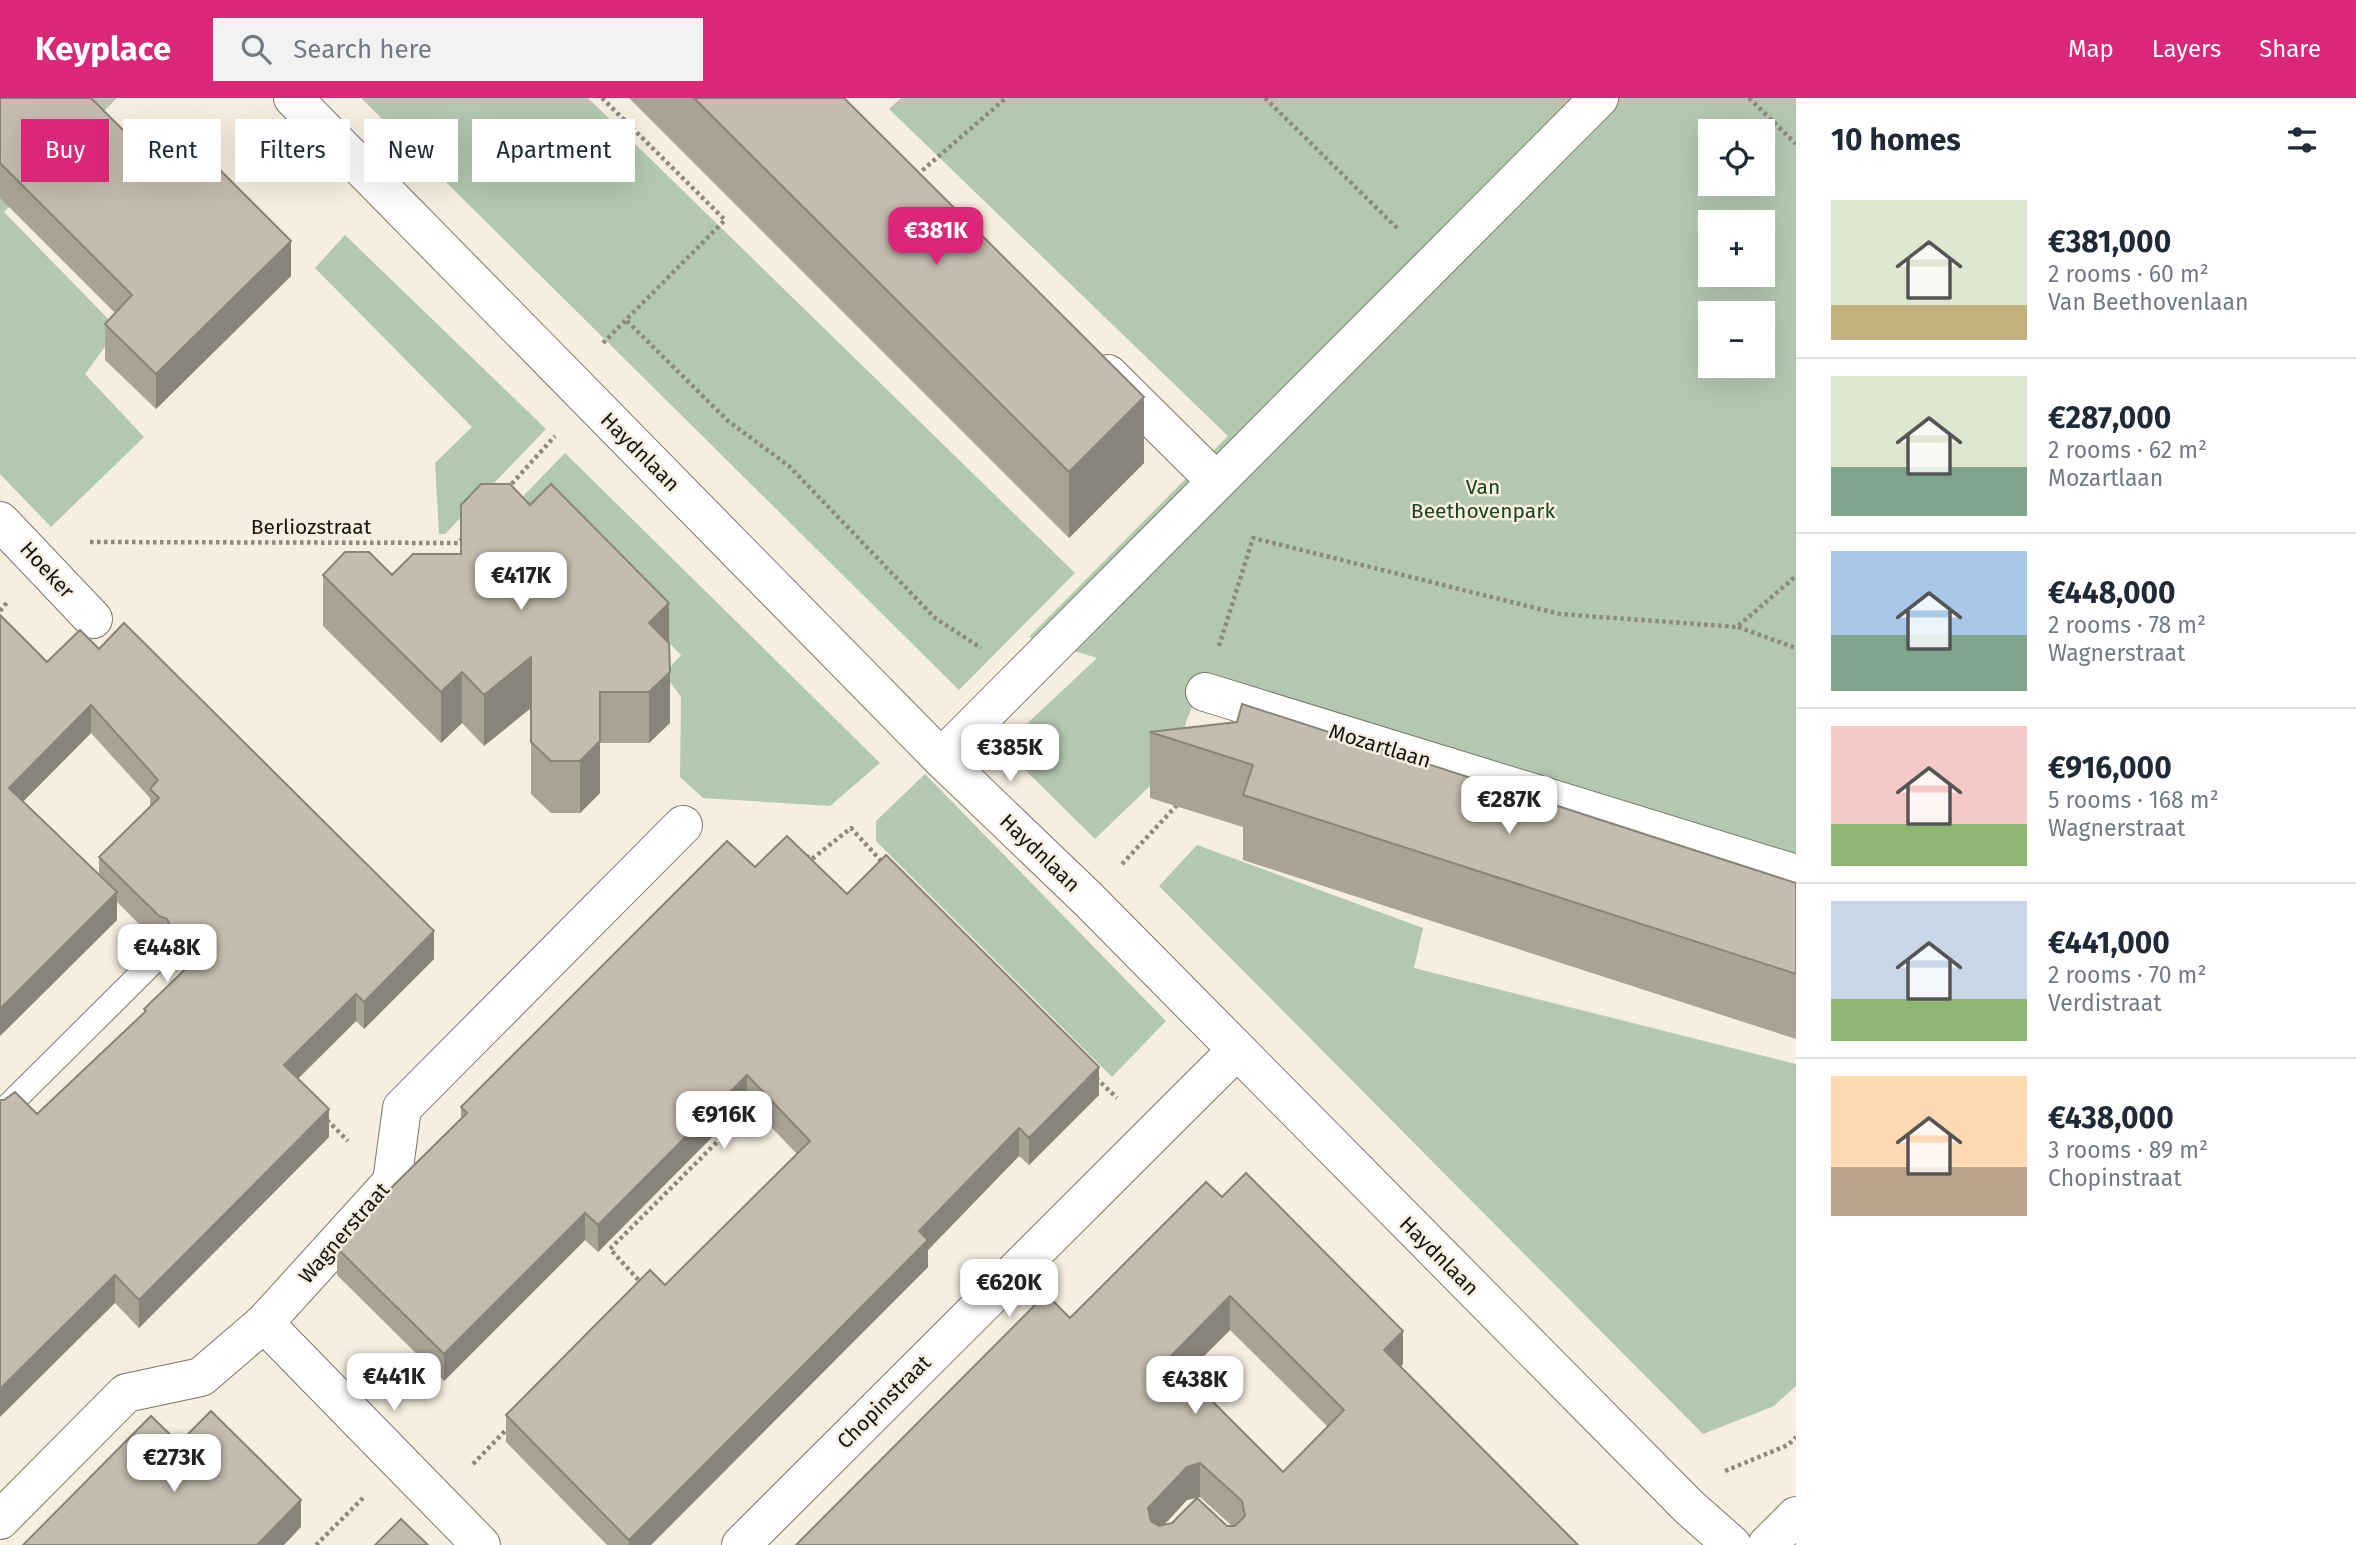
<!DOCTYPE html>
<meta charset="utf-8">
<style>
:root{--surface:#fff;--page:#f2f2f3;--text:#1f2937;--muted:#747a83;--line:#e0e1e3;--accent:#db2777}
body{margin:0;font-family:"Fira Sans",sans-serif;background:var(--page);color:var(--text);height:100vh;display:flex;flex-direction:column;font-size:26px;white-space:nowrap}
*{box-sizing:border-box;margin:0}
p{font-size:23px;color:var(--muted)}
.icon{flex:none;width:38px;height:38px;fill:none;stroke:currentColor;stroke-width:2;stroke-linecap:round;stroke-linejoin:round}
.map{position:relative;flex:1;overflow:hidden}
.details{display:flex;flex-direction:column;background:var(--surface);width:560px}
.details>*{flex:none}
.hud{position:absolute;left:21px;top:21px;width:665px;height:63px;display:flex;gap:14px}
.fabs{position:absolute;left:1698px;top:21px;display:grid;gap:14px}
.fabs a{display:grid;place-items:center;width:77px;height:77px;border-radius:0px;background:var(--surface);box-shadow:0 7px 28px #0002;font-size:35px}
.price{position:absolute;translate:-50% -60px;padding:0 16px;border-radius:14px;background:#fff;color:#222;font-size:23px;line-height:46px;filter:drop-shadow(0 2px 4px #0008)}
.price::after{content:'';position:absolute;left:50%;top:42px;width:21px;height:16px;margin-left:-10px;background:inherit;clip-path:polygon(0 0,100% 0,50% 100%)}
.price.on{background:var(--accent);color:#fff}
ul{padding:0;list-style:none}
li{display:flex;align-items:center;gap:21px;height:175px;padding:0 35px}
li+li{border-top:2px solid var(--line)}
li span{display:grid;place-items:center;flex:none;width:196px;height:140px;border-radius:0px;color:#555}
li>.icon{margin-inline-start:auto}
span .icon{width:84px;height:84px;fill:#fffc;stroke-width:1}
li b{font-size:30px}
h2{display:flex;justify-content:space-between;align-items:center;height:84px;padding:0 35px;font-size:30px}
.pill{padding:0 24px;border-radius:0px;background:var(--surface);box-shadow:0 7px 28px #0002;font-size:24px;line-height:63px}
.pill.on{background:var(--accent);color:#fff}
header{display:flex;align-items:center;gap:42px;box-sizing:border-box;height:98px;padding:0 35px;background:var(--accent);color:#fff}
header strong{font-size:33px}
nav{display:flex;gap:38px;margin-inline-start:auto;font-size:24px}
.search{width:490px;height:63px;background:var(--page);display:flex;align-items:center;gap:18px;box-sizing:border-box;padding:0 24px;border-radius:0px;color:var(--muted);font-size:26px}
main{display:flex;flex:1;min-height:0}
.map>svg:first-child{display:block}
</style>
<header>
<strong>Keyplace</strong>
<div class="search"><svg class="icon" aria-label="search" viewBox="0 0 24 24"><circle cx="10" cy="10" r="6"/><path d="M15 15l6 6"/></svg>Search here</div>
<nav><a>Map</a><a>Layers</a><a>Share</a></nav>
</header>
<main>
<div class="map">
<svg width="1796" height="1447" viewBox="0 0 1796 1447">
<rect width="100%" height="100%" fill="#f6efe1"/>
<!-- green -->
<path fill="#b3c8b1" fill-rule="evenodd" d="M 68,0 L 117,0 L 4,114 L 118,231 L 85,276 L 144,339 L 51,429 L 0,376 L 0,67 Z
M 361,0 L 588,0 L 1075,475 L 959,592 Z
M 901,0 L 1796,0 L 1796,769 L 1200,590 L 1186,624 L 1179,660 L 1095,741 L 1002,649 L 1097,560 L 1029,539 L 1228,338 L 889,11 ZM 1710,33 L 1762,33 L 1762,86 L 1710,86 ZM 1710,124 L 1762,124 L 1762,177 L 1710,177 ZM 1710,215 L 1762,215 L 1762,268 L 1710,268 Z
M 345,137 L 546,331 L 445,436 L 439,436 L 435,365 L 472,329 L 315,170 Z
M 565,355 L 880,665 L 830,708 L 703,700 L 680,679 L 681,599 L 664,576 L 681,557 L 551,425 L 502,420 Z
M 925,676 L 1166,923 L 1112,979 L 876,743 L 876,723 Z
M 1197,747 L 1423,830 L 1414,870 L 1796,966 L 1796,1288 L 1774,1308 L 1703,1336 L 1159,788 Z"/>
<g fill="none" stroke-linecap="round" stroke-linejoin="round">
<!-- service casing -->
<g stroke="#7d776a" stroke-width="26">
<path id="service" d="M 0,1016 L 157,860"/>
</g>
<!-- pedestrian casing -->
<g stroke="#7d776a" stroke-width="40">
<path id="pedestrian" d="M 1108,276 L 1216,383
M 941,660 L 1599,0"/>
</g>
<!-- minor casing -->
<g stroke="#7d776a" stroke-width="40">
<path id="minor" d="M 293,0 L 941,660 L 1089,802 L 1689,1409 L 1732,1447
M 0,423 L 93,521
M 1205,594 L 1796,776
M 264,1225 L 481,1447
M 0,1422 L 126,1295 L 201,1279 L 264,1225 L 392,1084 L 402,1010 L 683,727
M 741,1447 L 1236,953"/>
</g>
<!-- secondary casing -->
<g stroke="#7d776a" stroke-width="40">
<path id="secondary" d="M 1767,1447 L 1796,1418"/>
</g>
<!-- path -->
<path stroke="#8d897f" stroke-width="4.5" stroke-dasharray="3.5 3.5" stroke-linecap="butt" d="M 602,0 L 725,122 L 603,245
M 1265,0 L 1399,132
M 1749,0 L 1796,46
M 917,77 L 1006,0
M 627,223 L 728,323 L 789,368 L 935,520 L 981,550
M 507,391 L 555,338
M 90,444 L 458,445 L 464,439
M 0,513 L 8,503
M 1738,529 L 1796,550
M 1219,548 L 1253,440 L 1560,516 L 1737,529 L 1796,478
M 806,758 L 812,761 L 851,730 L 883,765
M 1122,766 L 1178,706
M 1096,980 L 1117,1000
M 327,1022 L 348,1043
M 643,1187 L 610,1151 L 755,1006
M 473,1366 L 508,1330
M 1725,1373 L 1788,1347 L 1796,1339
M 316,1447 L 365,1398"/>
<!-- service -->
<use href="#service" stroke="#fff" stroke-width="24"/>
<!-- pedestrian -->
<use href="#pedestrian" stroke="#fff" stroke-width="38"/>
<!-- minor -->
<use href="#minor" stroke="#fff" stroke-width="38"/>
<!-- secondary -->
<use href="#secondary" stroke="#fff" stroke-width="38"/>
</g>
<!-- wall -->
<path fill="#a9a396" fill-rule="evenodd" d="M 0,0 L 149,58 L 291,178 L 156,311 L 105,262 L 105,226 L 115,215 L 0,100 Z
M 629,0 L 844,0 L 1144,365 L 1069,440 Z
M 530,407 L 669,505 L 670,625 L 649,645 L 600,645 L 600,695 L 580,715 L 551,715 L 531,696 L 531,610 L 484,648 L 462,625 L 441,645 L 323,528 L 323,477 L 392,477 L 461,456 Z
M 0,517 L 47,564 L 99,551 L 434,861 L 364,931 L 356,923 L 298,981 L 329,1039 L 139,1230 L 115,1205 L 37,1016 L 144,915 L 144,911 L 185,872 L 171,858 L 167,849 L 159,846 L 117,804 L 117,822 L 0,938 ZM 91,635 L 150,700 L 150,709 L 99,759 L 99,777 L 23,703 Z
M 1237,624 L 1796,785 L 1796,941 L 1243,762 L 1243,729 L 1150,700 L 1150,634 Z
M 755,769 L 847,796 L 1099,997 L 1029,1067 L 1019,1058 L 928,1152 L 928,1169 L 651,1447 L 607,1447 L 506,1344 L 506,1317 L 665,1187 L 797,1056 L 747,1004 L 598,1154 L 585,1142 L 444,1283 L 337,1177 L 337,1150 L 461,1020 L 461,1009 Z
M 1222,1099 L 1403,1266 L 1400,1269 L 1578,1447 L 796,1447 L 1070,1220 ZM 1230,1232 L 1328,1329 L 1283,1374 L 1185,1277 ZM 1200,1399 L 1232,1428 L 1164,1427 L 1187,1402 Z"/>
<!-- shaded-wall -->
<path fill="#89847a" d="M 291,143 L 291,178 L 156,311 L 156,276 Z
M 1144,299 L 1144,365 L 1069,440 L 1069,374 Z
M 669,505 L 669,556 L 649,525 Z
M 531,559 L 531,610 L 484,648 L 484,597 Z
M 462,574 L 462,625 L 441,645 L 441,594 Z
M 670,574 L 670,625 L 649,645 L 649,594 Z
M 91,607 L 91,635 L 9,718 L 9,690 Z
M 600,643 L 600,695 L 580,715 L 580,663 Z
M 117,794 L 117,822 L 0,938 L 0,911 Z
M 434,833 L 434,861 L 364,931 L 364,904 Z
M 356,896 L 356,923 L 284,994 L 284,967 Z
M 1099,969 L 1099,997 L 1029,1067 L 1029,1040 Z
M 747,977 L 747,1004 L 598,1154 L 598,1127 Z
M 329,1011 L 329,1039 L 139,1230 L 139,1202 Z
M 1019,1030 L 1019,1058 L 928,1152 L 928,1169 L 651,1447 L 629,1447 L 629,1442 L 919,1133 Z
M 585,1115 L 585,1142 L 444,1283 L 444,1256 Z
M 115,1177 L 115,1205 L 0,1319 L 0,1291 Z
M 1230,1198 L 1230,1232 L 1169,1293 L 1169,1260 Z
M 1403,1233 L 1403,1266 L 1384,1285 L 1384,1252 Z
M 1200,1365 L 1200,1399 L 1187,1402 L 1148,1444 L 1148,1410 L 1187,1369 Z
M 301,1402 L 301,1429 L 284,1447 L 257,1447 Z"/>
<!-- building -->
<path fill="#c4bdaf" stroke="#89847a" stroke-width="2" fill-rule="evenodd" d="M 0,0 L 91,0 L 149,58 L 177,29 L 291,143 L 156,276 L 105,226 L 132,197 L 0,65 Z
M 694,0 L 844,0 L 1144,299 L 1069,374 Z
M 481,386 L 510,386 L 530,407 L 551,386 L 669,505 L 649,525 L 669,545 L 670,574 L 649,594 L 600,594 L 600,643 L 580,663 L 551,663 L 531,644 L 531,559 L 484,597 L 462,574 L 441,594 L 323,477 L 345,454 L 369,454 L 392,477 L 413,456 L 461,456 L 461,407 Z
M 0,517 L 47,564 L 80,532 L 99,551 L 124,525 L 434,833 L 364,904 L 356,896 L 284,967 L 329,1011 L 139,1202 L 115,1177 L 0,1291 L 0,1002 L 4,1002 L 15,994 L 37,1016 L 146,913 L 144,911 L 199,858 L 171,830 L 167,821 L 159,818 L 99,759 L 159,700 L 150,691 L 158,682 L 91,607 L 9,690 L 117,794 L 0,911 Z
M 1242,606 L 1796,785 L 1796,876 L 1243,697 L 1253,667 L 1150,634 L 1237,624 Z
M 787,738 L 847,796 L 886,757 L 1099,969 L 1029,1040 L 1019,1030 L 919,1133 L 928,1142 L 629,1442 L 506,1317 L 650,1172 L 665,1187 L 810,1043 L 747,977 L 598,1127 L 585,1115 L 444,1256 L 337,1150 L 394,1087 L 467,1015 L 461,1009 L 727,743 L 755,769 Z
M 1246,1075 L 1403,1233 L 1384,1252 L 1578,1447 L 796,1447 L 1046,1196 L 1070,1220 L 1206,1084 L 1222,1099 ZM 1230,1198 L 1344,1312 L 1283,1374 L 1169,1260 ZM 1200,1365 L 1242,1403 L 1245,1418 L 1235,1428 L 1227,1428 L 1197,1400 L 1172,1425 L 1159,1428 L 1151,1423 L 1148,1410 L 1187,1369 Z
M 211,1313 L 301,1402 L 257,1447 L 23,1447 L 151,1318 L 179,1345 Z
M 401,1421 L 428,1447 L 375,1447 Z"/>
<g text-anchor="middle" dominant-baseline="central" stroke-width="5" stroke-linejoin="round" paint-order="stroke">
<!-- street labels -->
<g font-size="21" fill="#15130e" stroke="#f6efe1">
<text transform="translate(640 354) rotate(45)">Haydnlaan</text>
<text x="311" y="429">Berliozstraat</text>
<text transform="translate(47 472) rotate(47)">Hoeker</text>
<text transform="translate(1380 648) rotate(17)">Mozartlaan</text>
<text transform="translate(1040 755) rotate(44)">Haydnlaan</text>
<text transform="translate(344 1135) rotate(-49)">Wagnerstraat</text>
<text transform="translate(1439 1158) rotate(45)">Haydnlaan</text>
<text transform="translate(884 1304) rotate(-45)">Chopinstraat</text>
</g>
<!-- park labels -->
<g font-size="21" fill="#1c431c" stroke="#f6efe1">
<text x="1483" y="389">Van<tspan x="1483" dy="24">Beethovenpark</tspan></text>
</g>
</g>
</svg>
<div class="fabs">
<a><svg class="icon" aria-label="locate" viewBox="0 0 24 24"><circle cx="12" cy="12" r="6"/><path d="M12 2v4M12 18v4M2 12h4M18 12h4"/></svg></a>
<a>+</a>
<a>−</a>
</div>
<b class="price on" style="left:936px;top:169px">€381K</b>
<b class="price" style="left:521px;top:514px">€417K</b>
<b class="price" style="left:1010px;top:686px">€385K</b>
<b class="price" style="left:1509px;top:738px">€287K</b>
<b class="price" style="left:167px;top:886px">€448K</b>
<b class="price" style="left:724px;top:1053px">€916K</b>
<b class="price" style="left:1009px;top:1221px">€620K</b>
<b class="price" style="left:394px;top:1315px">€441K</b>
<b class="price" style="left:1195px;top:1318px">€438K</b>
<b class="price" style="left:174px;top:1396px">€273K</b>
<div class="hud">
<a class="pill on">Buy</a>
<a class="pill">Rent</a>
<a class="pill">Filters</a>
<a class="pill">New</a>
<a class="pill">Apartment</a>
</div>
</div>
<section class="details">
<h2>10 homes<svg class="icon" aria-label="filters" viewBox="0 0 24 24"><path d="M4 7h16M4 17h16"/><circle cx="9" cy="7" r="2"/><circle cx="15" cy="17" r="2"/></svg></h2>
<ul>
<li><span style="background:linear-gradient(#dfe7d0 75%,#c2b280 0)"><svg class="icon" aria-label="home" viewBox="0 0 24 24"><path d="M3 11l9-7 9 7M6 9v11h12V9"/></svg></span><div><b>€381,000</b><p>2 rooms · 60 m²</p><p>Van Beethovenlaan</p></div></li>
<li><span style="background:linear-gradient(#dfe7d0 65%,#7fa58c 0)"><svg class="icon" aria-label="home" viewBox="0 0 24 24"><path d="M3 11l9-7 9 7M6 9v11h12V9"/></svg></span><div><b>€287,000</b><p>2 rooms · 62 m²</p><p>Mozartlaan</p></div></li>
<li><span style="background:linear-gradient(#a9c7e8 60%,#7fa58c 0)"><svg class="icon" aria-label="home" viewBox="0 0 24 24"><path d="M3 11l9-7 9 7M6 9v11h12V9"/></svg></span><div><b>€448,000</b><p>2 rooms · 78 m²</p><p>Wagnerstraat</p></div></li>
<li><span style="background:linear-gradient(#f6c9c9 70%,#8fb573 0)"><svg class="icon" aria-label="home" viewBox="0 0 24 24"><path d="M3 11l9-7 9 7M6 9v11h12V9"/></svg></span><div><b>€916,000</b><p>5 rooms · 168 m²</p><p>Wagnerstraat</p></div></li>
<li><span style="background:linear-gradient(#c9d6e8 70%,#8fb573 0)"><svg class="icon" aria-label="home" viewBox="0 0 24 24"><path d="M3 11l9-7 9 7M6 9v11h12V9"/></svg></span><div><b>€441,000</b><p>2 rooms · 70 m²</p><p>Verdistraat</p></div></li>
<li><span style="background:linear-gradient(#ffd9b3 65%,#b9a48a 0)"><svg class="icon" aria-label="home" viewBox="0 0 24 24"><path d="M3 11l9-7 9 7M6 9v11h12V9"/></svg></span><div><b>€438,000</b><p>3 rooms · 89 m²</p><p>Chopinstraat</p></div></li>
</ul>
</section>
</main>
